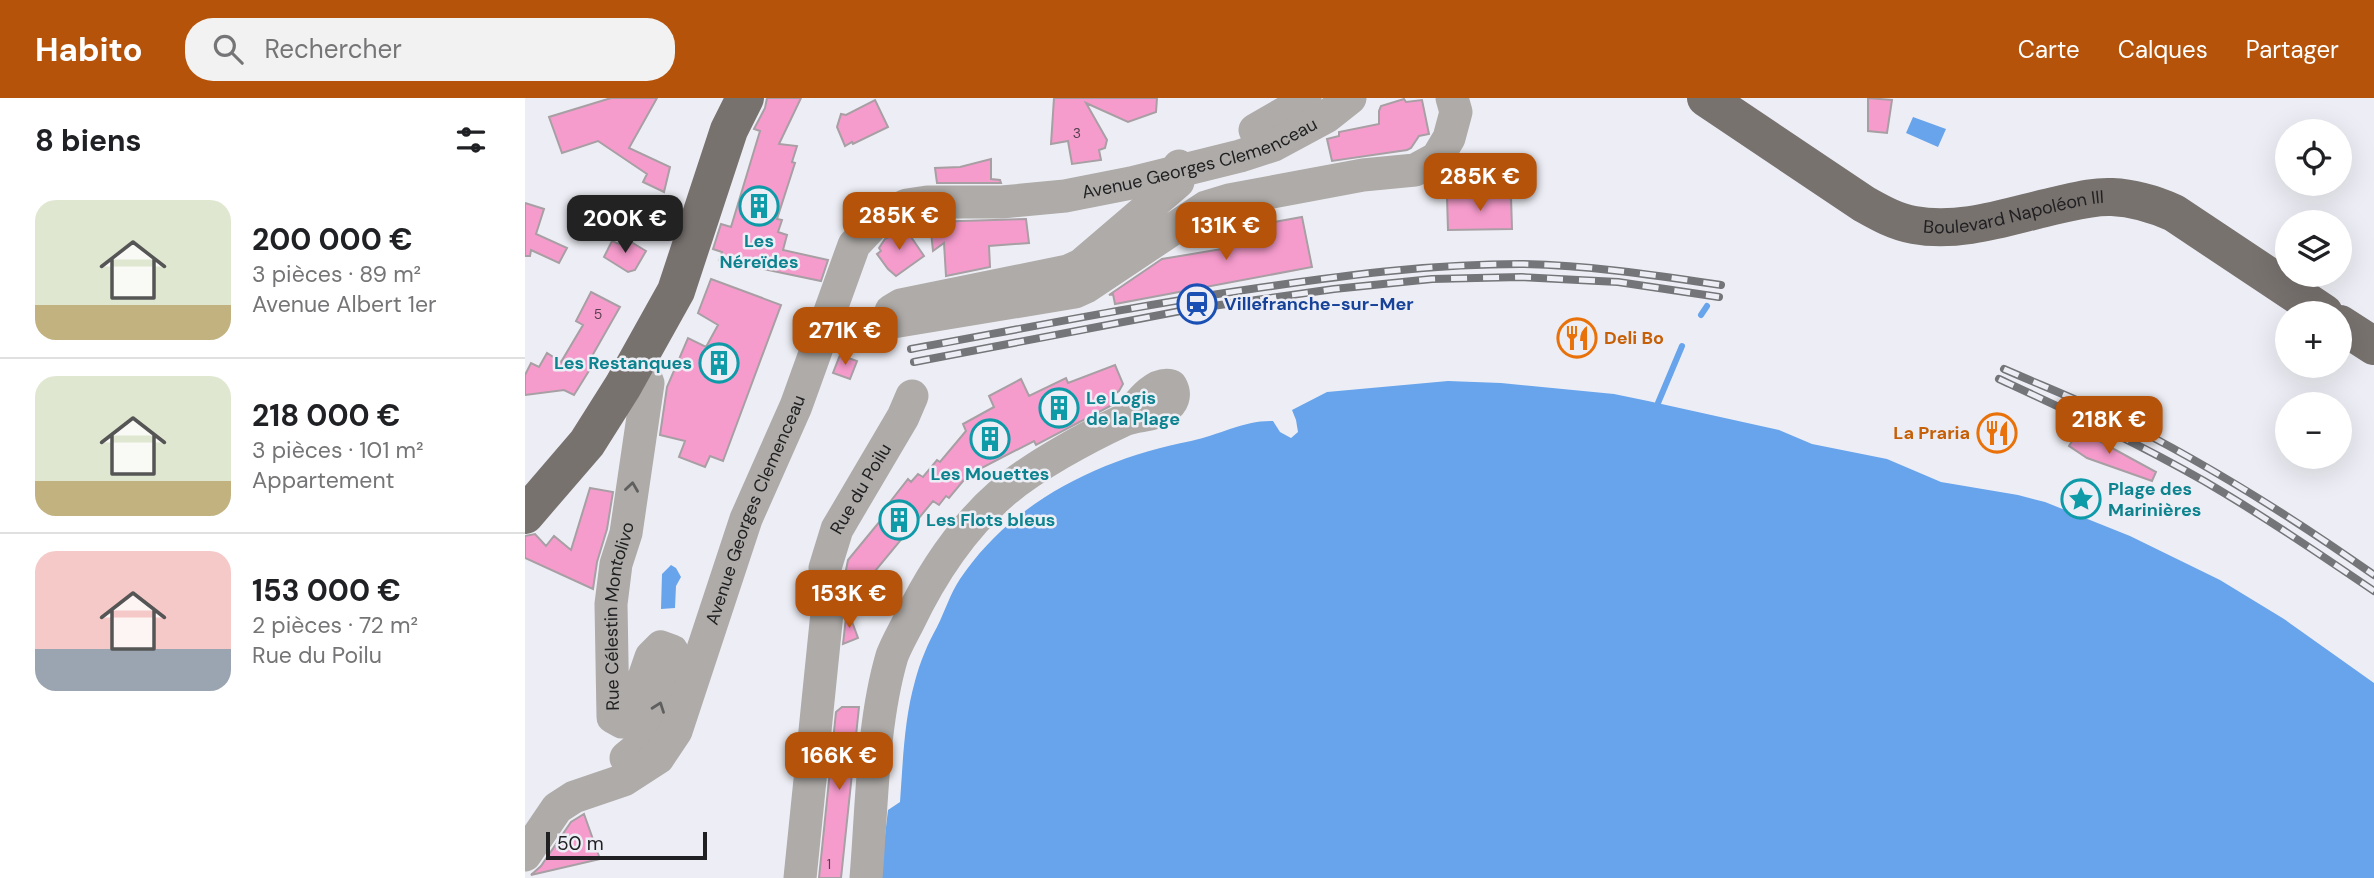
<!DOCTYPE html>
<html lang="fr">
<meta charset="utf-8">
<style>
:root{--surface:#fff;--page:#f2f2f2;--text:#202124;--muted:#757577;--line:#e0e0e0;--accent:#b45309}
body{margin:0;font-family:"DM Sans",sans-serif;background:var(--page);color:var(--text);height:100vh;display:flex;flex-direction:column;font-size:26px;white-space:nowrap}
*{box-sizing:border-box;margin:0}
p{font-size:23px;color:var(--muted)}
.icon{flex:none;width:38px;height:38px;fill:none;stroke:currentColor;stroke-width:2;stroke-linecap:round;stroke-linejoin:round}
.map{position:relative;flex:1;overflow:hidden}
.panel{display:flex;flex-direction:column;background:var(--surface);width:525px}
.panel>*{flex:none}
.tools{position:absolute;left:1750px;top:21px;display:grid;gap:14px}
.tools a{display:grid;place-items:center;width:77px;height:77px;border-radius:50%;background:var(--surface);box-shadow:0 7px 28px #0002;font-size:35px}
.scale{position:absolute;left:21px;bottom:18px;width:161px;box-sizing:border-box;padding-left:7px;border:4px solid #202023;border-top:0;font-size:19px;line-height:24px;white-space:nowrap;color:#202023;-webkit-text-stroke:5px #edeef5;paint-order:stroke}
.price{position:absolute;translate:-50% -60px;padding:0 16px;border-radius:14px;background:var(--accent);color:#fff;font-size:23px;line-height:46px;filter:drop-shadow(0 2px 4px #0008)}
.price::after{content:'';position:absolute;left:50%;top:42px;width:21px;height:16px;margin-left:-10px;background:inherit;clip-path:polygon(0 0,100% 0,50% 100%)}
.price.selected{background:#222;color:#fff}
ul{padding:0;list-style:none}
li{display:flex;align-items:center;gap:21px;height:175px;padding:0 35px}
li+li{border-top:2px solid var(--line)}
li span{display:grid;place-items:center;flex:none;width:196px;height:140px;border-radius:21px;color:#555}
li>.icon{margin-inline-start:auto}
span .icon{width:84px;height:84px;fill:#fffc;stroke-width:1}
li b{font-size:30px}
h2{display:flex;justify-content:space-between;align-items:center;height:84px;padding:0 35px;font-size:30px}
header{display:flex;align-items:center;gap:42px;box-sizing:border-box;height:98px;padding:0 35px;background:var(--accent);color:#fff}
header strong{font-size:33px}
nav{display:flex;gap:38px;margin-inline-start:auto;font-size:24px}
.search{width:490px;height:63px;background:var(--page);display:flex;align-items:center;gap:18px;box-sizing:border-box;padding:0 24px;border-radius:28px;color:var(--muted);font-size:26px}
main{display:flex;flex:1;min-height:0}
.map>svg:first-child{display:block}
</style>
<header>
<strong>Habito</strong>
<div class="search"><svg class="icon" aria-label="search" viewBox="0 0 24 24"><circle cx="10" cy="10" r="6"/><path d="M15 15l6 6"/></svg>Rechercher</div>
<nav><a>Carte</a><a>Calques</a><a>Partager</a></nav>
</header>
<main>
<section class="panel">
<h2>8 biens<svg class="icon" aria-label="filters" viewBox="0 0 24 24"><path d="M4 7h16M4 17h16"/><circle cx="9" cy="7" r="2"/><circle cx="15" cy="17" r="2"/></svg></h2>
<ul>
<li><span style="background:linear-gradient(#dfe7d0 75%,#c2b280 0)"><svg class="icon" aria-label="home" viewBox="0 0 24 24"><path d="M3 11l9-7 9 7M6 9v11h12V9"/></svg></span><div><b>200 000 €</b><p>3 pièces · 89 m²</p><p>Avenue Albert 1er</p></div></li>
<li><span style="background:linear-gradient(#dfe7d0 75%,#c2b280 0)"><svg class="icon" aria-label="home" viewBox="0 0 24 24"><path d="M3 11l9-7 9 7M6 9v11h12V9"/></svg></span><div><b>218 000 €</b><p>3 pièces · 101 m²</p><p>Appartement</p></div></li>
<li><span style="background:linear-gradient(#f6c9c9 70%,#9aa5b1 0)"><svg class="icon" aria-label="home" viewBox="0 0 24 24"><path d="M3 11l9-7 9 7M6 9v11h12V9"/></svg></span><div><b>153 000 €</b><p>2 pièces · 72 m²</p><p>Rue du Poilu</p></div></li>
</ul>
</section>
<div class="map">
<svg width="1849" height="780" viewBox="0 0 1849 780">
<rect width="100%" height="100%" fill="#edeef5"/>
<!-- water -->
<path fill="#68a4eb" d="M 1388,19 L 1421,31 L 1413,49 L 1381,35 Z
M 923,283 L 976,285 L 1089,296 L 1123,303 L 1254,332 L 1287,346 L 1362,361 L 1416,384 L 1493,397 L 1520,404 L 1605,438 L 1695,482 L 1759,521 L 1849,585 L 1849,780 L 355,780 L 363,712 L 375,704 C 378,663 379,622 390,583 C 395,564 403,545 412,529 C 420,513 425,496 435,481 C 487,403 577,360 666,343 C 694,337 720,322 748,323 L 755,334 L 766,340 L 773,334 L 771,322 L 767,312 L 802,294 Z
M 146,467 L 151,470 L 156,479 L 151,488 L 150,510 L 136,511 L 137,476 Z"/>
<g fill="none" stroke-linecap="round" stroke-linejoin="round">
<!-- stream -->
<path stroke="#68a4eb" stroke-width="6" d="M 1176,217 L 1182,208
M 1133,305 L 1157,248"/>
</g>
<!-- building -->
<path fill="#f69ccd" stroke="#a79fa3" stroke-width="2" d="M 86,0 L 132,0 L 104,50 L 145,69 L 139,94 L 118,84 L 122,76 L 73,43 L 37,55 L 24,19 Z
M 242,0 L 276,0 L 254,46 L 272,48 L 267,64 L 270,65 L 252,121 L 257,122 L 253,134 L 262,137 L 258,152 L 303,162 L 296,183 L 194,162 L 197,154 L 188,151 L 196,126 L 206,129 L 235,33 L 229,31 L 240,10 Z
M 529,0 L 632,0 L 631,14 L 603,24 L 561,5 L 582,42 L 580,50 L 574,52 L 576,62 L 547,66 L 543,43 L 526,46 Z
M 1343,0 L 1367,2 L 1362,35 L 1343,33 Z
M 879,1 L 881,4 L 897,2 L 904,36 L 894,38 L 886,50 L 882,52 L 807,63 L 802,41 L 814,38 L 814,34 L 854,26 L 854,13 L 856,8 Z
M 350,2 L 363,29 L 328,46 L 327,44 L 320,48 L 312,29 L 316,16 L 321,17 Z
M 466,61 L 466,81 L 475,82 L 476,85 L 412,85 L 410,70 L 435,69 Z
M 986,98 L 987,131 L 923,132 L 922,99 Z
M 0,105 L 19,111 L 11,136 L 42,150 L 34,165 L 6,152 L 5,158 L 0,158 Z
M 777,119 L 787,169 L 590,206 L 588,196 L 584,197 L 637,161 L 703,150 L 703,148 L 712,146 L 709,131 Z
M 501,121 L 504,145 L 464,148 L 465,169 L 421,178 L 419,145 L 408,153 L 405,124 Z
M 380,130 L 399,158 L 371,178 L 363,171 L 352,156 L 356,153 L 354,150 L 360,141 Z
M 98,139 L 121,153 L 110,172 L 103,174 L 79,159 L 87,143 L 94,146 Z
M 186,181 L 256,207 L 198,363 L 185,358 L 180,369 L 154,359 L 160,343 L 135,337 L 142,289 L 163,240 L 181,249 L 193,227 L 173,215 Z
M 66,194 L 95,209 L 67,258 L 69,259 L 65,266 L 67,268 L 49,297 L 39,292 L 0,297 L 0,277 L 6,265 L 14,269 L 22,255 L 36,264 L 58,227 L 51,223 Z
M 315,257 L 332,263 L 325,281 L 308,275 Z
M 590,267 L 598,286 L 594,293 L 585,299 L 589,306 L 511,347 L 509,343 L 443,377 L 424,400 L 421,398 L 414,407 L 408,403 L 336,490 L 320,477 L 323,462 L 365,411 L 362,408 L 383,381 L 386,384 L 393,376 L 398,379 L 412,362 L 415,364 L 441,333 L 438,326 L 469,309 L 464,298 L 496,281 L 504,298 L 541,280 L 543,285 Z
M 1554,332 L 1631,374 L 1627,383 L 1562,360 L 1544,348 Z
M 65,390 L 88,394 L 82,431 L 72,464 L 68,491 L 0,460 L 0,438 L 10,436 L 21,448 L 29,438 L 46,452 Z
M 322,510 L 333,540 L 318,546 Z
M 317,609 L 334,609 L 316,780 L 294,780 L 311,614 Z
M 59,716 L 75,761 L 6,777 L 16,768 L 46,724 Z"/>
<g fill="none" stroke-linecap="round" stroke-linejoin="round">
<!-- minor -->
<g stroke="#aeaba8" stroke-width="33">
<path d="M 730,32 L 777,5 L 780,0"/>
<path d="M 654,68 L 653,84 L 556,167 L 543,173 L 376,207 L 366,213 L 368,224 L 550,194 L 561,189 L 681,109 L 704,102 L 838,77 L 890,72 L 912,60 L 924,40 L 931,14 L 927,0"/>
<path id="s1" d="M 101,660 C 106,655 113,651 118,646 C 132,628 150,574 147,553 L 136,549 L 126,559 L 105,620 L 97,624 L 88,619 L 86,506 L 91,466 L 101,435 L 123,285 L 113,262"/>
<path id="s2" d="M 0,757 L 32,710 L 49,699 L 99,682 L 133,660 L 151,633 L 221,421 L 271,308 L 329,147 L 354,120 L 382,107 L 402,104 L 477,104 L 540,98 L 606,85 L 715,58 L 749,47 L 801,19 L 825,0"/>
<path id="s3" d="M 275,780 L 303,505 L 300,470 L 312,431 L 378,319 L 387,298"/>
<path d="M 341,780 C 347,709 347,626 367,558 C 371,547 378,535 383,525 C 406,477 436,431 476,396 C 507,369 560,340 599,322 C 611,317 628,318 639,311 C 648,305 651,297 646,288 C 628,283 611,310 601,321"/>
</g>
<!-- major -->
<g stroke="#78726f" stroke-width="38">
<path id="s4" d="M 1181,0 L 1339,106 C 1355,115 1371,124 1389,127 C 1437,136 1487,117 1533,107 C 1551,103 1569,98 1587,99 C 1609,100 1629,106 1649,115 L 1799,215"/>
<path d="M 1815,226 L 1849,248"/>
<path d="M 0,417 L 62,345 L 98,288 L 151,193 L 204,32 L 220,0"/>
</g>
<!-- rail casing -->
<g stroke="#747579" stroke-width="8">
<path id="rail" d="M 386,251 C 506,229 626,205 747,188 C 829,176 912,166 995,166 C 1063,167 1129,177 1196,187
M 389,264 L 666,211 L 809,191 L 907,181 L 996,179 L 1093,184 L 1194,199
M 1479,271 C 1513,286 1549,300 1582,316 C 1676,362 1764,417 1849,477
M 1474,281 C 1543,313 1613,345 1679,383 C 1737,417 1793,455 1849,493"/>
</g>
<!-- rail -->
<use href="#rail" stroke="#edeef5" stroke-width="5" stroke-dasharray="16" stroke-linecap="butt"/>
</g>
<!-- one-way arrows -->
<defs><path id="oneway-chevron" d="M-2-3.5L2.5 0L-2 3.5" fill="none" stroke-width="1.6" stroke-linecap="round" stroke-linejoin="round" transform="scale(1.75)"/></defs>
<g stroke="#605f5f">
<use href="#oneway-chevron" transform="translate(107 389) rotate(-82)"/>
<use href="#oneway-chevron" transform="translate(134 609) rotate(-70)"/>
</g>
<!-- icons -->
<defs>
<g id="building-ring" transform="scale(2.0125)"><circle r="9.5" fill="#edeef5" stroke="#0f9aa8" stroke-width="1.5"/><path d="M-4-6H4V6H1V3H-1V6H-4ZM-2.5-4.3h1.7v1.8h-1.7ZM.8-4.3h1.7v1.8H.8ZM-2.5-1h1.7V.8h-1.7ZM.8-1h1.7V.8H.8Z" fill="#0f9aa8"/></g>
<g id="station-ring" transform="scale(2.0125)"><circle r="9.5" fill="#edeef5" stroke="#1a4fb4" stroke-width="1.5"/><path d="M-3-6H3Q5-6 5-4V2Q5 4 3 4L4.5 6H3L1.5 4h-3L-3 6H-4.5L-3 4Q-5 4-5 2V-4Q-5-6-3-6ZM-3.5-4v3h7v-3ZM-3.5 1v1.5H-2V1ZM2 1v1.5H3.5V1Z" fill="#1a4fb4"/></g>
<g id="restaurant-ring" transform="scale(2.0125)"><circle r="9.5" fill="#edeef5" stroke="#e8710a" stroke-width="1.5"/><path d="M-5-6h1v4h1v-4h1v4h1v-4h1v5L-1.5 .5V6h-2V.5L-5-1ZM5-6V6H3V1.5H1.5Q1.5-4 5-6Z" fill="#e8710a"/></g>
<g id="sight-ring" transform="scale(2.0125)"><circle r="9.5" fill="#edeef5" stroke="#0f9aa8" stroke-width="1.5"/><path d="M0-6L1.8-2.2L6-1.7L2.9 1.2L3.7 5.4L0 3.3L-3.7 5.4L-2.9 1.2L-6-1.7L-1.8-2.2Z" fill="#0f9aa8"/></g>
</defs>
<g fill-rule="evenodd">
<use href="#building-ring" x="234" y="108"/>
<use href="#station-ring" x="672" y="206"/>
<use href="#restaurant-ring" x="1052" y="240"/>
<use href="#building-ring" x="194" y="265"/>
<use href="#building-ring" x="534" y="310"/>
<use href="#restaurant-ring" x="1472" y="335"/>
<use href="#building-ring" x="465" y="341"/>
<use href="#sight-ring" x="1556" y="401"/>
<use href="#building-ring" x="374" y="422"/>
</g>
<g text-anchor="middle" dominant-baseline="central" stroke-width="5" stroke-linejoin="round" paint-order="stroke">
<!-- number labels -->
<g font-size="14" fill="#563f4e">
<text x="552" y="35">3</text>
<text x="73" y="216">5</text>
<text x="304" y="766">1</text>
</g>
<!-- street labels -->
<g font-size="18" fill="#202023" stroke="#edeef5">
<text stroke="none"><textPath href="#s2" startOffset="1087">Avenue Georges Clemenceau</textPath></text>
<text stroke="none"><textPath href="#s4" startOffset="346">Boulevard Napoléon III</textPath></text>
<text stroke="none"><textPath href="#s3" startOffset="399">Rue du Poilu</textPath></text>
<text stroke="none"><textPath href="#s2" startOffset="438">Avenue Georges Clemenceau</textPath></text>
<text stroke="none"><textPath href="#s1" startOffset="332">Rue Célestin Montolivo</textPath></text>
</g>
<!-- culture labels -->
<g font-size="18" font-weight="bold" fill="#0d838f" stroke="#edeef5" text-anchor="start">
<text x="234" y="143" text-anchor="middle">Les<tspan x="234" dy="21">Néreïdes</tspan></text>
<text x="167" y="265" text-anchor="end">Les Restanques</text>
<text x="561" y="300">Le Logis<tspan x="561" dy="21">de la Plage</tspan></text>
<text x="465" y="376" text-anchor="middle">Les Mouettes</text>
<text x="1583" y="391">Plage des<tspan x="1583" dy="21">Marinières</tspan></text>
<text x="401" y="422">Les Flots bleus</text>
</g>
<!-- transit labels -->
<g font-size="18" font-weight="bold" fill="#164399" stroke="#edeef5" text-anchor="start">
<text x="699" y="206">Villefranche-sur-Mer</text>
</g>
<!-- food labels -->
<g font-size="18" font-weight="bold" fill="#c56008" stroke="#edeef5" text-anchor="start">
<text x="1079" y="240">Deli Bo</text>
<text x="1445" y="335" text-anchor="end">La Praria</text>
</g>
</g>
</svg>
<div class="tools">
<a><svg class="icon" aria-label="locate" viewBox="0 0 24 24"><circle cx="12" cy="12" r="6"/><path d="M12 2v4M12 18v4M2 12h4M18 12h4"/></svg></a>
<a><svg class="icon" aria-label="layers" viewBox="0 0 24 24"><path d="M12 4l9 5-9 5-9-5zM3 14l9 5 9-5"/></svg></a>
<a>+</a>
<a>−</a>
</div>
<div class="scale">50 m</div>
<b class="price" style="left:955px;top:115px">285K €</b>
<b class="price" style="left:374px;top:154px">285K €</b>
<b class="price selected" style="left:100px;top:157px">200K €</b>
<b class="price" style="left:701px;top:164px">131K €</b>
<b class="price" style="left:320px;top:269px">271K €</b>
<b class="price" style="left:1584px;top:358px">218K €</b>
<b class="price" style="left:324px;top:532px">153K €</b>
<b class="price" style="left:314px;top:694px">166K €</b>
</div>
</main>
